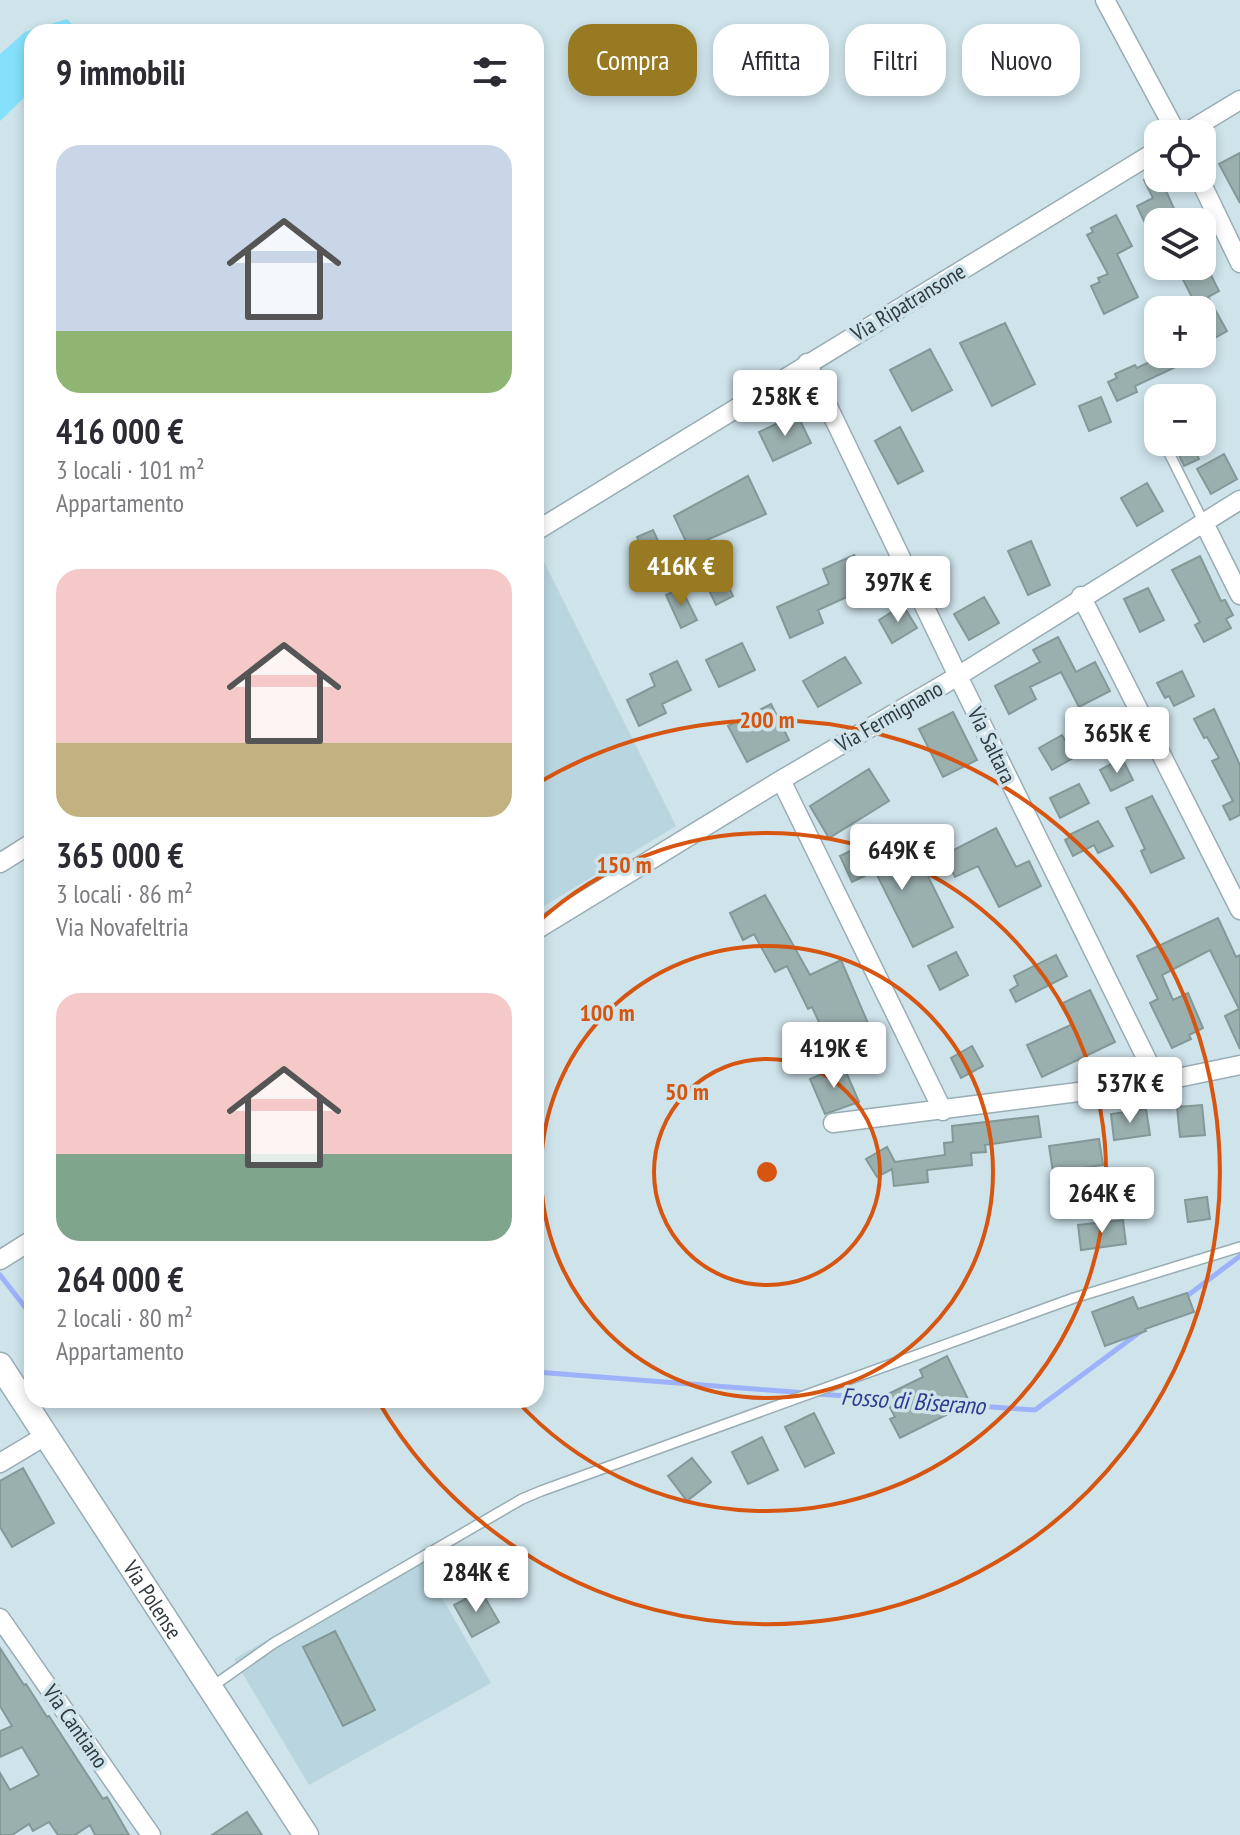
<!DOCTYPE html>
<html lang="it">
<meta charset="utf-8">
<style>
:root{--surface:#fff;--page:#f7f7f7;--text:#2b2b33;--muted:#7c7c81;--accent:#977a22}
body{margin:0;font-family:"PT Sans Narrow",sans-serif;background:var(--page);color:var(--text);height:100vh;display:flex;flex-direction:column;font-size:30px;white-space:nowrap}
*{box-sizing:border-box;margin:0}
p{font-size:26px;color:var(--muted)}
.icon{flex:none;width:44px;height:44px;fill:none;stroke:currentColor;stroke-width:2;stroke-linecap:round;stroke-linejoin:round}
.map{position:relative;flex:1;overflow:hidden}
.drawer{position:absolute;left:24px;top:24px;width:520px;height:1384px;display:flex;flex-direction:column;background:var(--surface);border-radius:24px;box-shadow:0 4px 12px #0003}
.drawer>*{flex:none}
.hud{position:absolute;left:568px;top:24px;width:552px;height:72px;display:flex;gap:16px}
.buttons{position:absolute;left:1144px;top:120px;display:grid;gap:16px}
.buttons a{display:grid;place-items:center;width:72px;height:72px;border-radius:16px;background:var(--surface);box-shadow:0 4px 12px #0003;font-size:40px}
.price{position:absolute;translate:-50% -68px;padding:0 18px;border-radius:8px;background:#fff;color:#222;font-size:26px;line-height:52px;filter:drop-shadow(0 2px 4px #0008)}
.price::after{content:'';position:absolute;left:50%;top:48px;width:24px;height:18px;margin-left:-12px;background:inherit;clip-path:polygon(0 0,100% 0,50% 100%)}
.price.on{background:var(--accent);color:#fff}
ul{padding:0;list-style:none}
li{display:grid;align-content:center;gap:16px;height:424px;padding:0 32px}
li span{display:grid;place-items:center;height:248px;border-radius:24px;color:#555}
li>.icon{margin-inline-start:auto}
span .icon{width:144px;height:144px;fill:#fffc;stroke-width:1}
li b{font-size:34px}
h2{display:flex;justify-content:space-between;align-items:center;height:96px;padding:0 32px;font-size:34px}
.pill{padding:0 28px;border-radius:24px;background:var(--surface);box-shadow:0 4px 12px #0003;font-size:28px;line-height:72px}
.pill.on{background:var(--accent);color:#fff}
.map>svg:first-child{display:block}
</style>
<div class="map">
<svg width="1240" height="1835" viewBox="0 0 1240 1835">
<rect width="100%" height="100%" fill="#cee3ea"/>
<!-- built -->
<path fill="#b9d6e0" d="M 536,546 L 676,826 L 536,911 Z
M 417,1554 L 491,1683 L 309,1785 L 234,1659 Z"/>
<!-- green -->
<path fill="#84e0fb" d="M 67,19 L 80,32 L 32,32 L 32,90 L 0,121 L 0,54 L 25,32 Z"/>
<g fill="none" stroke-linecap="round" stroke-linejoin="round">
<!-- stream -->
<path stroke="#9db2fb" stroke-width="5" d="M 0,1275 L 32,1316
M 1183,1299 L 1240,1256
M 536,1372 L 807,1393
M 817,1394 L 891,1399
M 961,1405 L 1035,1410 L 1140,1332"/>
</g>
<!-- building -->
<path fill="#9ab0af" stroke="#839998" stroke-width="2" d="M 1240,153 L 1240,203 L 1219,164 Z
M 1158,173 L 1158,178 L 1187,178 L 1188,180 L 1166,191 L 1180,222 L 1158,222 L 1158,251 L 1137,206 L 1153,198 L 1144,180 Z
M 1116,215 L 1132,246 L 1117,254 L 1138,297 L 1104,314 L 1091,286 L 1100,282 L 1098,278 L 1108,274 L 1087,235 L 1093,232 L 1091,228 Z
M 1202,257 L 1219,291 L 1208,297 L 1227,331 L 1202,345 L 1202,310 L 1178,310 L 1194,301 L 1176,266 L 1202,267 Z
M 1005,323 L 1035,384 L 992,406 L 960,343 Z
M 930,349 L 952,390 L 912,411 L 890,370 Z
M 1166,354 L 1203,354 L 1135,386 L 1137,392 L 1117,401 L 1108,382 L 1117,378 L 1115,374 L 1135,365 L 1137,368 Z
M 1101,397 L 1111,422 L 1089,431 L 1079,406 Z
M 797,414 L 811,443 L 773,461 L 759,432 Z
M 900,427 L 923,471 L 898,484 L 875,441 Z
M 1173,442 L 1191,442 L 1199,459 L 1184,466 Z
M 1224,454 L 1237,479 L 1211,494 L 1197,469 Z
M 748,476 L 766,514 L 689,548 L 674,516 Z
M 1147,483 L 1163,511 L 1137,526 L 1121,498 Z
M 653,530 L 669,565 L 653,573 L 637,537 Z
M 1031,541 L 1050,585 L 1028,595 L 1008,551 Z
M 854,555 L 869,587 L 818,610 L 823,623 L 790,638 L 777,607 L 829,584 L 823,569 Z
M 1200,556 L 1221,601 L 1225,600 L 1233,615 L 1226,619 L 1231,628 L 1204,642 L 1195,625 L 1200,622 L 1172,570 Z
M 717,563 L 733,596 L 716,605 L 700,571 Z
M 681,588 L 697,620 L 681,628 L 666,595 Z
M 1148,588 L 1164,620 L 1140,632 L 1124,599 Z
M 984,597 L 999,623 L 969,640 L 954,614 Z
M 903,605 L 917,628 L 892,643 L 879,620 Z
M 1058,637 L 1076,672 L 1095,662 L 1110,691 L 1079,707 L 1061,672 L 1030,687 L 1036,699 L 1009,714 L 995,686 L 1040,662 L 1033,650 Z
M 742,643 L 755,670 L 719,687 L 706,660 Z
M 845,657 L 861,683 L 818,707 L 803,681 Z
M 677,661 L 691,690 L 662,704 L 666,713 L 639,726 L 627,700 L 655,686 L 650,674 Z
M 1182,671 L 1194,696 L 1174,706 L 1169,696 L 1165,698 L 1157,683 Z
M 771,704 L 789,740 L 747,762 L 728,726 Z
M 1214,709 L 1240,765 L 1240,815 L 1230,820 L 1223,806 L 1233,801 L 1212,761 L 1219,758 L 1207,737 L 1204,738 L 1194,719 Z
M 953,712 L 977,760 L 943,777 L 919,729 Z
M 1062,735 L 1075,757 L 1052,770 L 1039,748 Z
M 1122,758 L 1133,780 L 1111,791 L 1100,770 Z
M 869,769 L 889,801 L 829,838 L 810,806 Z
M 1079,784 L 1089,803 L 1060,818 L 1050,798 Z
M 1152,796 L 1184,858 L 1151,873 L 1141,851 L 1145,849 L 1126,808 Z
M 1098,821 L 1113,846 L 1098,853 L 1094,845 L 1073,856 L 1065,840 L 1070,837 L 1069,835 Z
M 996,828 L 1016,867 L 1029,861 L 1041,886 L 999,907 L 978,866 L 955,877 L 944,855 Z
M 879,837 L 899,878 L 923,866 L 953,927 L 913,947 L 875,871 L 852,882 L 840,856 Z
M 765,895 L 810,975 L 841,960 L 870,1028 L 830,1046 L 812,1007 L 808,1009 L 787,966 L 775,972 L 754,934 L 743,940 L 730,913 Z
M 1218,918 L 1236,957 L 1240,955 L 1240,1049 L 1225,1016 L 1239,1009 L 1210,950 L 1162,975 L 1173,1000 L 1188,993 L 1203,1028 L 1189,1035 L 1191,1039 L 1172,1048 L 1150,1003 L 1158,999 L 1137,956 Z
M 956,952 L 968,975 L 940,990 L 928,966 Z
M 1056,955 L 1067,976 L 1016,1002 L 1010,990 L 1018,985 L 1014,976 Z
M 1090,990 L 1115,1042 L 1042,1077 L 1027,1045 L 1073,1024 L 1063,1003 Z
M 972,1046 L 983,1066 L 961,1078 L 951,1058 Z
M 843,1065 L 859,1102 L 825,1114 L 810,1079 Z
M 1202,1105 L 1205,1135 L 1180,1137 L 1177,1107 Z
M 1146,1109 L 1150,1135 L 1114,1140 L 1111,1114 Z
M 1038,1116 L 1041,1137 L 985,1145 L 986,1152 L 971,1153 L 972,1165 L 927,1170 L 928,1182 L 894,1186 L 892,1169 L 877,1177 L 866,1159 L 887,1147 L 895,1162 L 945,1155 L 944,1143 L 953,1142 L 952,1126 Z
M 1099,1139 L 1103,1165 L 1053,1172 L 1049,1146 Z
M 1207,1197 L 1210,1219 L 1188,1222 L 1185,1200 Z
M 1123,1220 L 1126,1244 L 1081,1250 L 1078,1225 Z
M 1187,1293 L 1194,1312 L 1145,1329 L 1146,1331 L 1105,1346 L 1092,1312 L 1133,1297 L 1138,1309 Z
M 947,1356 L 970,1403 L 900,1438 L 890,1419 L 895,1417 L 884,1396 L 923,1377 L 920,1370 Z
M 814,1413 L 834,1453 L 805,1467 L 785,1427 Z
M 762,1437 L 778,1470 L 748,1484 L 732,1452 Z
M 692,1458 L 711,1482 L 687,1501 L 668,1476 Z
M 23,1468 L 54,1523 L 12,1547 L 0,1527 L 0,1481 Z
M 481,1591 L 499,1622 L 472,1637 L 454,1605 Z
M 335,1631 L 375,1710 L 343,1726 L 303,1647 Z
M 0,1648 L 24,1685 L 26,1684 L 47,1717 L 49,1716 L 103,1799 L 107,1797 L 129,1835 L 95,1835 L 90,1825 L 75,1835 L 58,1835 L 49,1822 L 33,1831 L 29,1824 L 12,1835 L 0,1835 L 0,1773 L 10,1790 L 39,1775 L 22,1747 L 0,1757 L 0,1731 L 12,1726 L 0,1706 Z
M 247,1812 L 262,1835 L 212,1835 Z"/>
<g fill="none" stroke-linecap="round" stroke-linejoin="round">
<!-- service casing -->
<g stroke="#99adb4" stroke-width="12">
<path id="service" d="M 1164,443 L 1204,523
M 213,1686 L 274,1643 L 522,1499 L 541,1491 L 1074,1298 L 1240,1247"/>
</g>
<!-- minor casing -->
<g stroke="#99adb4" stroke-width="21">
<path id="minor" d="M 1105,0 L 1177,134
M 1184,134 L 1240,100
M 1199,178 L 1240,263
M 807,363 L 958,676 L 1158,1082
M 1204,523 L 1240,595
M 536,531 L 1158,150
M 1081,596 L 1240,910
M 781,780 L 943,1111
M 0,863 L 32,843
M 536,930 L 781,780 L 958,676 L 1240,500
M 833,1123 L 1158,1082 L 1240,1065
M 0,1260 L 32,1240
M 0,1463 L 45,1436
M 0,1618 L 151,1835"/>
</g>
<!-- secondary casing -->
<g stroke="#99adb4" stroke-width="27">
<g id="secondary">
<path id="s1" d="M 0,1365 L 306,1835"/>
</g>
</g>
<!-- service -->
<use href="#service" stroke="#fff" stroke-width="9"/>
<!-- minor -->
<use href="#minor" stroke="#fff" stroke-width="18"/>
<!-- secondary -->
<use href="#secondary" stroke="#fff" stroke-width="24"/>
</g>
<!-- distance rings -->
<g fill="none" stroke="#d65611" stroke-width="4">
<circle cx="767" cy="1172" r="113"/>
<circle cx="767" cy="1172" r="226"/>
<path d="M538 922A339 339 0 1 1 517 1401"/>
<path d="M538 783A452 452 0 1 1 378 1401"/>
</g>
<g text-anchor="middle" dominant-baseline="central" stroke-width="7" stroke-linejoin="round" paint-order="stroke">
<!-- street labels -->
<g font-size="22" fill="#313a3d" stroke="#cee3ea">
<text transform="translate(908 302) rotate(-31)">Via Ripatransone</text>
<text transform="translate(889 716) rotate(-30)">Via Fermignano</text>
<text transform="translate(992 745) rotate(64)">Via Saltara</text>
<text stroke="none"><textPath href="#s1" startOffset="280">Via Polense</textPath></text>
<text transform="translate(76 1726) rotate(55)">Via Cantiano</text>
</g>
<!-- water labels -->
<g font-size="24" font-style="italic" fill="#2d3b8e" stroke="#cee3ea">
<text transform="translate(913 1401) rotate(4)">Fosso di Biserano</text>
</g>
</g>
<circle cx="767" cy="1172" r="12" fill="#d65611" stroke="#cee3ea" stroke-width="4"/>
<g font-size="24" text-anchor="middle" font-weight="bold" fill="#d65611" stroke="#cee3ea" stroke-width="7" stroke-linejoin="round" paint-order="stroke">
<text x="767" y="728">200 m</text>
<text x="624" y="873">150 m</text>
<text x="607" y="1021">100 m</text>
<text x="687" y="1100">50 m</text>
</g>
</svg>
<div class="buttons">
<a><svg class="icon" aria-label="locate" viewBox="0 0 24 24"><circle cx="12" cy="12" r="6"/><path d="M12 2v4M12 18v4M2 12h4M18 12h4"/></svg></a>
<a><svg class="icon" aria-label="layers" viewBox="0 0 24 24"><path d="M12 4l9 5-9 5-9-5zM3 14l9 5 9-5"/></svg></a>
<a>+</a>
<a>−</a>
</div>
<b class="price" style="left:785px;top:438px">258K €</b>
<b class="price on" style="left:681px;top:608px">416K €</b>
<b class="price" style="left:898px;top:624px">397K €</b>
<b class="price" style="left:1117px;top:775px">365K €</b>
<b class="price" style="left:902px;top:892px">649K €</b>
<b class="price" style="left:834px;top:1090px">419K €</b>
<b class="price" style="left:1130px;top:1125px">537K €</b>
<b class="price" style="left:1102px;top:1235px">264K €</b>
<b class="price" style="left:476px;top:1614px">284K €</b>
<div class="hud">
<a class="pill on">Compra</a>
<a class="pill">Affitta</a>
<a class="pill">Filtri</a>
<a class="pill">Nuovo</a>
</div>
<section class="drawer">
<h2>9 immobili<svg class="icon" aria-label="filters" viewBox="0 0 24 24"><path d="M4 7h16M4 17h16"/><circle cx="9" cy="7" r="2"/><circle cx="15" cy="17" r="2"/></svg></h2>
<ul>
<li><span style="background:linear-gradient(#c9d6e8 75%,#8fb573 0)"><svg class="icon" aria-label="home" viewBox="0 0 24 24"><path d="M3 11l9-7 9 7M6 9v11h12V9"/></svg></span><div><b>416 000 €</b><p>3 locali · 101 m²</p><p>Appartamento</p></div></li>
<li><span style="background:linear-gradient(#f6c9c9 70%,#c2b280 0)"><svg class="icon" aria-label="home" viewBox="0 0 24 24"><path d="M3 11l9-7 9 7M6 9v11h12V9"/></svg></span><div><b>365 000 €</b><p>3 locali · 86 m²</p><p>Via Novafeltria</p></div></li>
<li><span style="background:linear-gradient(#f6c9c9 65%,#7fa58c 0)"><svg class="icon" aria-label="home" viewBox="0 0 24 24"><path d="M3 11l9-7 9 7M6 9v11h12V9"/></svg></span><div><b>264 000 €</b><p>2 locali · 80 m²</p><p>Appartamento</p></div></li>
</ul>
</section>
</div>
